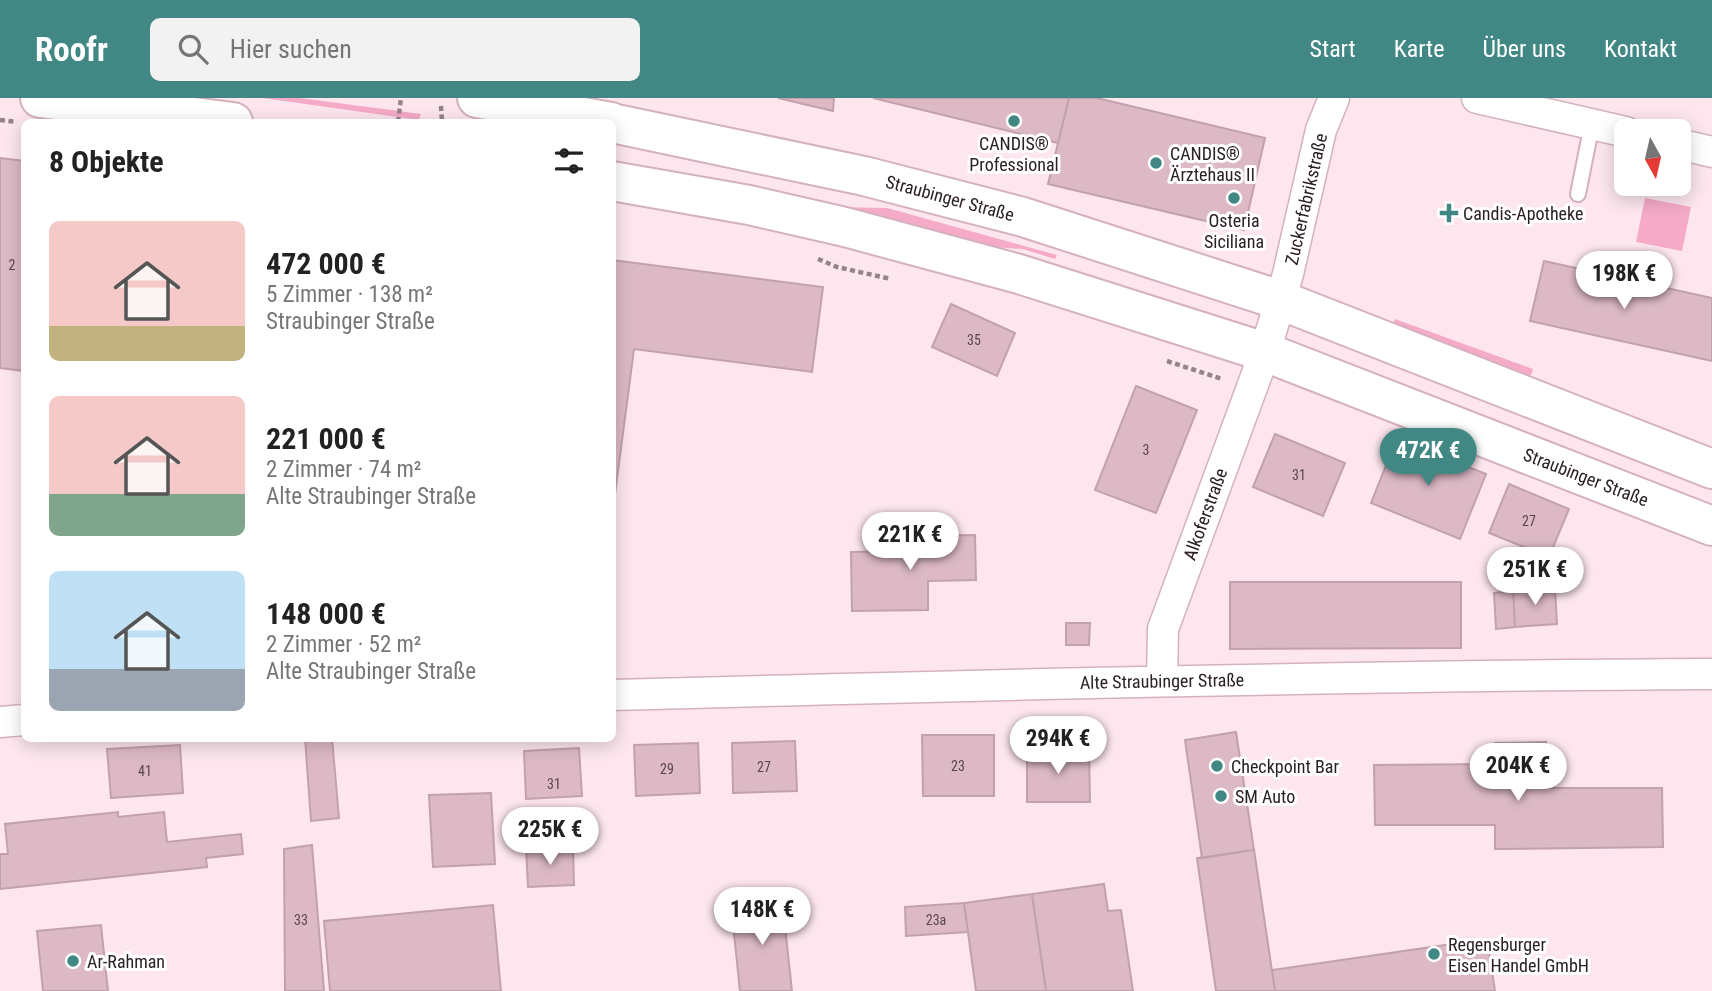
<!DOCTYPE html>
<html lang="de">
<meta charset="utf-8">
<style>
:root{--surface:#fff;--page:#f2f2f2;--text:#222;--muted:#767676;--accent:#418884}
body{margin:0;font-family:"Roboto Condensed",sans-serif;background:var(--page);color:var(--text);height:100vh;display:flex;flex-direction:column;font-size:26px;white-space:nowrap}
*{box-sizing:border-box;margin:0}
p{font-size:23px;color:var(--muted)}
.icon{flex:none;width:38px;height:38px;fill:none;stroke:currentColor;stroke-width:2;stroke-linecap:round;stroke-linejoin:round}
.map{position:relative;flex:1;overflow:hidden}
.sheet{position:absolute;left:21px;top:21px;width:595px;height:623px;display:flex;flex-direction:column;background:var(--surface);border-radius:10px;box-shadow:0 4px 18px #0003}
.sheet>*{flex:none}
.needle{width:46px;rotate:172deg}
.fabs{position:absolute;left:1614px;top:21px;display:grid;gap:14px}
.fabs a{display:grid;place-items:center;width:77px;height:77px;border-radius:10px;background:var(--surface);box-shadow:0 4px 18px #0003;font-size:35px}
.price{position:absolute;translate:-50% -60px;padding:0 16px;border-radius:24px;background:#fff;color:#222;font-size:23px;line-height:46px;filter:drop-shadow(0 2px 4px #0008)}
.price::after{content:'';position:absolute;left:50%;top:42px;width:21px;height:16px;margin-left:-10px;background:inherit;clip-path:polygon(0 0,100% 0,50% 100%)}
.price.selected{background:var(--accent);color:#fff}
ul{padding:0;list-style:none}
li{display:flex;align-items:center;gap:21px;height:175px;padding:0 28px}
li span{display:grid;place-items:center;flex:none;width:196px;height:140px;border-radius:10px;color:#555}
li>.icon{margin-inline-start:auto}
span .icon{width:84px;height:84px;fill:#fffc;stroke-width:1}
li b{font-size:30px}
h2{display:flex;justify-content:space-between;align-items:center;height:84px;padding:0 28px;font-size:30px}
header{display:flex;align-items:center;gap:42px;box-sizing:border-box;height:98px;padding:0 35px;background:var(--accent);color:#fff}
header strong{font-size:33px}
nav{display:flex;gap:38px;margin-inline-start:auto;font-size:24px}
.search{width:490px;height:63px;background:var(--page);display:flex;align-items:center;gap:18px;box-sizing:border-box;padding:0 24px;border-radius:10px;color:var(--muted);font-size:26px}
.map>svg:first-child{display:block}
</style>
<header>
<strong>Roofr</strong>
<div class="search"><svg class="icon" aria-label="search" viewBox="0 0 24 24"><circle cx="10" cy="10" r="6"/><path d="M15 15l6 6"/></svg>Hier suchen</div>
<nav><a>Start</a><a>Karte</a><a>Über uns</a><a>Kontakt</a></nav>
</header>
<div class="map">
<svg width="1712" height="893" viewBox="0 0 1712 893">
<rect width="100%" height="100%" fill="#fde6ee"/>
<!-- green -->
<path fill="#f5aac8" d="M 263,0 L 300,0 L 421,16 L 419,22 Z
M 622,64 L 830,109 L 887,110 L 1057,157 L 1055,161 L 1023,151 L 989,149 L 622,70 Z
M 1645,100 L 1691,109 L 1682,153 L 1636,144 Z
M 1395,221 L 1533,271 L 1528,285 L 1392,230 Z"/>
<!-- building -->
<path fill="#ddb9c6" stroke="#c3a0ad" stroke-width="2" d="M 778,0 L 834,0 L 833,13 Z
M 873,0 L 1069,0 L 1058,45 Z
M 1069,0 L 1097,0 L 1265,40 L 1244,132 L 1048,86 Z
M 0,60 L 24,63 L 24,273 L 0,270 Z
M 612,162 L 823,189 L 812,274 L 634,251 L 612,419 Z
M 1544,163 L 1712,200 L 1712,263 L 1530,223 Z
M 951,206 L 1015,235 L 997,278 L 932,249 Z
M 1136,288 L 1197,312 L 1156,415 L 1095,392 Z
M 1275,336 L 1345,365 L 1323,418 L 1253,389 Z
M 1397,340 L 1486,376 L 1460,441 L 1371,405 Z
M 1509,386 L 1569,411 L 1549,459 L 1489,435 Z
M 975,437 L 976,482 L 928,483 L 928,512 L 852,513 L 851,454 L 907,453 L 907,438 Z
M 1230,484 L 1461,484 L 1461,550 L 1230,551 Z
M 1555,490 L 1557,526 L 1515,529 L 1513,492 Z
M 1513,492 L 1515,529 L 1496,531 L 1494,495 Z
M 1066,525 L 1090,525 L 1089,547 L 1066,547 Z
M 1236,634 L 1254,752 L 1202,760 L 1185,642 Z
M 922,637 L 994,637 L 994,698 L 923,698 Z
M 305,640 L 332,640 L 339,720 L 311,723 Z
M 795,643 L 797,693 L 733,695 L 732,645 Z
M 1546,644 L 1546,690 L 1662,690 L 1663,749 L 1495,751 L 1495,727 L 1375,727 L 1374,667 L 1495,666 L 1495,645 Z
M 698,645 L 700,695 L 636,698 L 634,647 Z
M 180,647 L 183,695 L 111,700 L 107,651 Z
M 579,650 L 582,698 L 526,701 L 524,653 Z
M 1027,651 L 1089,651 L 1090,704 L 1027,704 Z
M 491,695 L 495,766 L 433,769 L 429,697 Z
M 118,714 L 118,719 L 164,714 L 167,744 L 241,736 L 243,756 L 206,760 L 207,769 L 0,791 L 0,756 L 8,756 L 5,726 Z
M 312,747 L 324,893 L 285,893 L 284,751 Z
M 573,749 L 574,787 L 528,789 L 526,750 Z
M 1254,752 L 1275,893 L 1216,893 L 1197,760 Z
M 1104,786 L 1108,813 L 1121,812 L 1133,893 L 1046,893 L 1032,796 Z
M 1032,796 L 1046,893 L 976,893 L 964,805 Z
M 782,801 L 792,893 L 740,893 L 731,807 Z
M 964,805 L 968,834 L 906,838 L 905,809 Z
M 493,807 L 501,893 L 330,893 L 324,823 Z
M 101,827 L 108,893 L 43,893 L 37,833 Z
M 1487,841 L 1495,893 L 1275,893 L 1272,872 Z"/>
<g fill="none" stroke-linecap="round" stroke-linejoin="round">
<!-- lane casing -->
<g stroke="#d5b1be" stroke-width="18">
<path id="lane" d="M 1578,96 L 1592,26"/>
</g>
<!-- street casing -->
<g stroke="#d5b1be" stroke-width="33">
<path id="street" d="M 1477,0 L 1626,34
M 1678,46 L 1712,54
M 1162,582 L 1163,531 L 1265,254 L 1288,176 L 1321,32 L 1334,0
M 612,597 C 979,587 1345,578 1712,576
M 0,624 L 24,622"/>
</g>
<!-- secondary casing -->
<g stroke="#d5b1be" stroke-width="42">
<path id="secondary" d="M 40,0 L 233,24
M 477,0 L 611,24
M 612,25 L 864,78 L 1023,119 L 1280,202 L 1712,371
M 612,83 L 749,107 L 845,129 L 1019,176 L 1265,254 L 1712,428"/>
</g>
<!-- path -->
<path stroke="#958389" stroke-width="4.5" stroke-dasharray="5 3.5" stroke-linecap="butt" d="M 441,8 L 442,24
M 0,22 L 17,24
M 398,24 L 401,0
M 818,161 L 837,169 L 891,181
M 1167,263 L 1222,281"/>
<!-- lane -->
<use href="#lane" stroke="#fff" stroke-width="14"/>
<!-- street -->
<use href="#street" stroke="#fff" stroke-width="30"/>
<!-- secondary -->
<use href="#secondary" stroke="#fff" stroke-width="38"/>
</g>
<!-- markers -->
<g fill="#418884" stroke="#fff" stroke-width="2.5">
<circle cx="1014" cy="23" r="7"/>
<circle cx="1156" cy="65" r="7"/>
<circle cx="1234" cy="100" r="7"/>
<path d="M1445.5 104.5h7v7h7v7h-7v7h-7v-7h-7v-7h7z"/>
<circle cx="1217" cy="668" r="7"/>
<circle cx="1221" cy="698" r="7"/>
<circle cx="1434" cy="856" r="7"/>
<circle cx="73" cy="863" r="7"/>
</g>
<g text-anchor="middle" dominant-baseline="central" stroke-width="6" stroke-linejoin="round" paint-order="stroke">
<!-- number labels -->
<g font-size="14" fill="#59464d">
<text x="12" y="167">2</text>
<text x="974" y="242">35</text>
<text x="1146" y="352">3</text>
<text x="1299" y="377">31</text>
<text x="1529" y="423">27</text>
<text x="958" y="668">23</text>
<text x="764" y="669">27</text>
<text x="667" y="671">29</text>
<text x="145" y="673">41</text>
<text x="554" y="686">31</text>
<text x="301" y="822">33</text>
<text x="936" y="822">23a</text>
</g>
<!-- poi labels -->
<g font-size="18" fill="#2d2025" stroke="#fff" text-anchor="start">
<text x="1014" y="45" text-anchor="middle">CANDIS®<tspan x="1014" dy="21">Professional</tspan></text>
<text x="1170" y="55">CANDIS®<tspan x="1170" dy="21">Ärztehaus II</tspan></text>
<text x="1463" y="115">Candis-Apotheke</text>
<text x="1234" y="122" text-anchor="middle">Osteria<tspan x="1234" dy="21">Siciliana</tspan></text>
<text x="1231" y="668">Checkpoint Bar</text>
<text x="1235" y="698">SM Auto</text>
<text x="1448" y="846">Regensburger<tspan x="1448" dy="21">Eisen Handel GmbH</tspan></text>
<text x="87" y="863">Ar-Rahman</text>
</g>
<!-- street labels -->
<g font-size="18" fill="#2d2025" stroke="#fff">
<text transform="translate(950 100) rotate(15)">Straubinger Straße</text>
<text transform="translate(1306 101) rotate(-77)">Zuckerfabrikstraße</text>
<text transform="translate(1586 379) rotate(21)">Straubinger Straße</text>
<text transform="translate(1205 416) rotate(-70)">Alkoferstraße</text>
<text transform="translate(1162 583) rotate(-1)">Alte Straubinger Straße</text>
</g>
</g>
</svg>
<div class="fabs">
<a><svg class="needle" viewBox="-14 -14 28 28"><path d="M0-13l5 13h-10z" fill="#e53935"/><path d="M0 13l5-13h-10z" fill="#767676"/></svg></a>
</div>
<b class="price" style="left:1624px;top:213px">198K €</b>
<b class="price selected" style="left:1428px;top:390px">472K €</b>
<b class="price" style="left:910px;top:474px">221K €</b>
<b class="price" style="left:1535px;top:509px">251K €</b>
<b class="price" style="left:1058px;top:678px">294K €</b>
<b class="price" style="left:1518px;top:705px">204K €</b>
<b class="price" style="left:550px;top:769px">225K €</b>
<b class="price" style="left:762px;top:849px">148K €</b>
<section class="sheet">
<h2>8 Objekte<svg class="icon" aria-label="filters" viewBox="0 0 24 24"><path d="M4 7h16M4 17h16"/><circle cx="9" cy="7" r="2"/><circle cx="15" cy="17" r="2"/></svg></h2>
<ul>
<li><span style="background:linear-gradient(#f6c9c9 75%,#c2b280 0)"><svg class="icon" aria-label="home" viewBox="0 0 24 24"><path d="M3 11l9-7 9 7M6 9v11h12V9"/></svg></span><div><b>472 000 €</b><p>5 Zimmer · 138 m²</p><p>Straubinger Straße</p></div></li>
<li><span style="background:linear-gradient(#f6c9c9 70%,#7fa58c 0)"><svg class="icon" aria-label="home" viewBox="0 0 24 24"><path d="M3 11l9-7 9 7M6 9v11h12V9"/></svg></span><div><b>221 000 €</b><p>2 Zimmer · 74 m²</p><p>Alte Straubinger Straße</p></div></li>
<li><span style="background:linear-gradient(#bfe0f5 70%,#9aa5b1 0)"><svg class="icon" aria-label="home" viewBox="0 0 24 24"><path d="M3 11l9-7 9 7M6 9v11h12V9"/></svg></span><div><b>148 000 €</b><p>2 Zimmer · 52 m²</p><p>Alte Straubinger Straße</p></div></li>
</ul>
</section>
</div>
